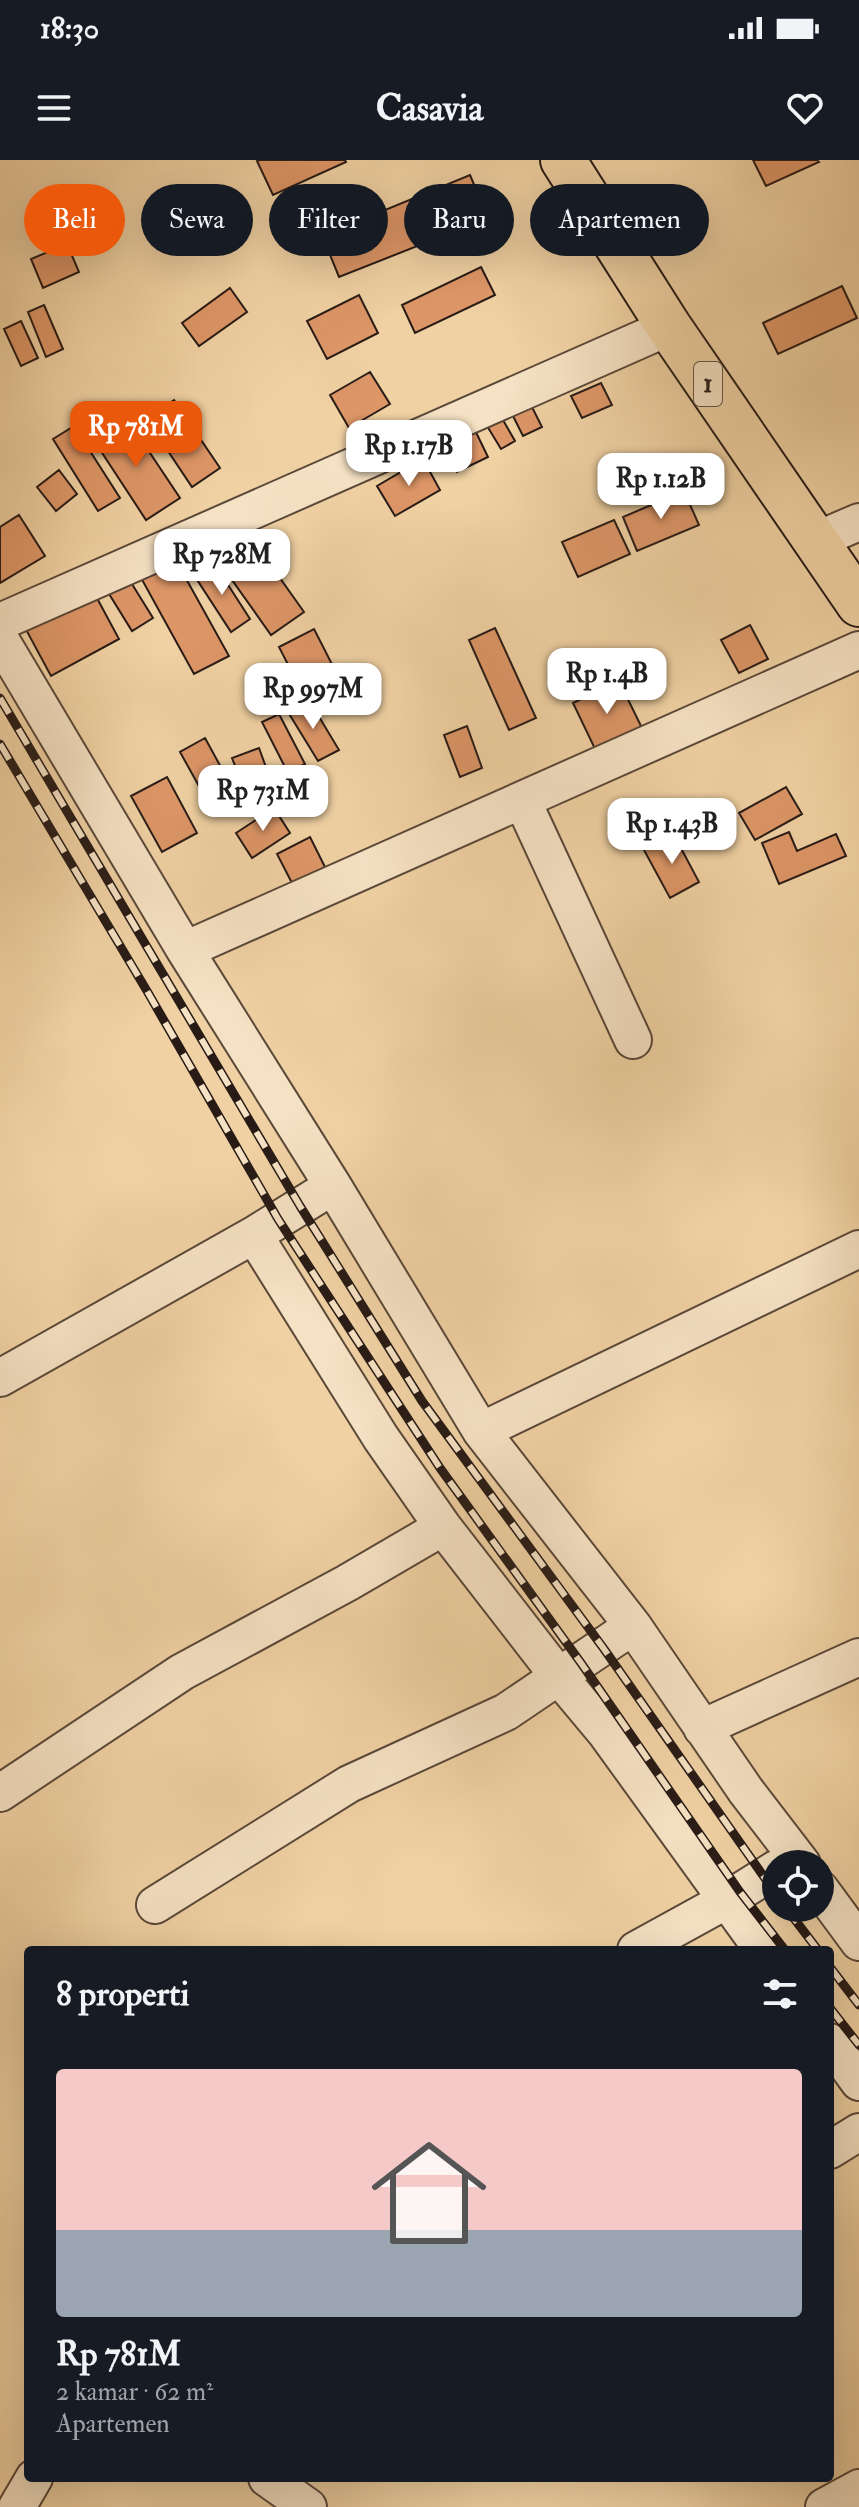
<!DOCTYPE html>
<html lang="id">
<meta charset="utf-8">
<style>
:root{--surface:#171b24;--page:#242831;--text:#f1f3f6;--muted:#9ea1a6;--line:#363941;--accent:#ea580c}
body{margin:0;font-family:"IM FELL Double Pica",serif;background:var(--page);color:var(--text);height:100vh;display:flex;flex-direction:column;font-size:30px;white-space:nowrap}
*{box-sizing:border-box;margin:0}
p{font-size:26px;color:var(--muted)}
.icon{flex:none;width:44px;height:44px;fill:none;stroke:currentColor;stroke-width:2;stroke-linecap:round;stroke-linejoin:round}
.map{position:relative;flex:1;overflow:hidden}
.details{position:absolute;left:24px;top:1786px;width:810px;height:536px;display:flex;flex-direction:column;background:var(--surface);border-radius:8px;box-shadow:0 8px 32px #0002}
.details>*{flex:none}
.hud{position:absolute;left:24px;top:24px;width:812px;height:72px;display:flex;gap:16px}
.tools{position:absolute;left:762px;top:1690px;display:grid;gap:16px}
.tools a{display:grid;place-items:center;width:72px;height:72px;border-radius:50%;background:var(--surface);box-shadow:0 8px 32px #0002;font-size:40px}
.price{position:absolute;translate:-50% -68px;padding:0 18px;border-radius:16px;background:#fff;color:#222;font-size:26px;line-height:52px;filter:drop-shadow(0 2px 4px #0008)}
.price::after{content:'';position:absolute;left:50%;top:48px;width:24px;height:18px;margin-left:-12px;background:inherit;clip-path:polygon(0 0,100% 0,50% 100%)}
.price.current{background:var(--accent);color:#fff}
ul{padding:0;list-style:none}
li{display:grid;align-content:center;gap:16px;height:424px;padding:0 32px}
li+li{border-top:2px solid var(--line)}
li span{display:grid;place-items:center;height:248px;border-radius:8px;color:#555}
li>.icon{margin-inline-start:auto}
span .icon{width:144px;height:144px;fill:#fffc;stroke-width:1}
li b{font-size:34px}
h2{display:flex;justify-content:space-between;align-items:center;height:96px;padding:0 32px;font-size:34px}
.tag{padding:0 28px;border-radius:36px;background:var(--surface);box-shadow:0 8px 32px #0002;font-size:28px;line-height:72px}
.tag.current{background:var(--accent);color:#fff}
.status{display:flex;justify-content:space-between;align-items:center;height:56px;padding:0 40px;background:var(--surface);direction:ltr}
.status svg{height:22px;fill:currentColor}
header{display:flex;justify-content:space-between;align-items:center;height:104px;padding:0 32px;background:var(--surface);font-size:36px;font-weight:800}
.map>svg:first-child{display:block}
</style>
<div class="status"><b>18:30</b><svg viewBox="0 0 49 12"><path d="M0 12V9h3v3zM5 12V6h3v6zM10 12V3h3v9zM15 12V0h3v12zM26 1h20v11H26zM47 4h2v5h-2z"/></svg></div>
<header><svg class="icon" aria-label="menu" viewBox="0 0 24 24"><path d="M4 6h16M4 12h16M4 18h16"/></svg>Casavia<svg class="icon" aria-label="heart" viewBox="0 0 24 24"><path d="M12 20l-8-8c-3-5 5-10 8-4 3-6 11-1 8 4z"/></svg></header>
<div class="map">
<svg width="859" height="2347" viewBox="0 0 859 2347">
<rect width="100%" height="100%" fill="#f0d1a3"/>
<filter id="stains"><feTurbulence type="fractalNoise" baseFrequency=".0025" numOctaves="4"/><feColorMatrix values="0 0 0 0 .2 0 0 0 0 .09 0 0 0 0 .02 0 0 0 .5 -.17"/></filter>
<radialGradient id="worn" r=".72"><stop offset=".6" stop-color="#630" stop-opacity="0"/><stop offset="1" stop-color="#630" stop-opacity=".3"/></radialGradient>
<!-- building -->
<path fill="#dd9667" stroke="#281b16" stroke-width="2" d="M 260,0 L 345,0 L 346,2 L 273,35 L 257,1 Z
M 753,0 L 817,0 L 819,2 L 766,26 Z
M 470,15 L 488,58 L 339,117 L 322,75 L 339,68 L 331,49 L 370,33 L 378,53 Z
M 67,84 L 79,112 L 43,128 L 31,99 Z
M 481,107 L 495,135 L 415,173 L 402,145 Z
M 842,126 L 857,158 L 778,194 L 763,163 Z
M 230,128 L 247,152 L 199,186 L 182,163 Z
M 359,135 L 378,173 L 327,199 L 307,161 Z
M 44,145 L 63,189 L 46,197 L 28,152 Z
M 21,161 L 38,198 L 21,206 L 4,169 Z
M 370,212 L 390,244 L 349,268 L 330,235 Z
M 601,223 L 612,245 L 582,258 L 571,236 Z
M 528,239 L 542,267 L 523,276 L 509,248 Z
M 174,240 L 220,308 L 192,327 L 146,258 Z
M 499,253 L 515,281 L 501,289 L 484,261 Z
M 126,257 L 180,338 L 146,360 L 93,279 Z
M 471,262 L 488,297 L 457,312 L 440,278 Z
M 74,266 L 120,338 L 98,351 L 53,279 Z
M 423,299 L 440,330 L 395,356 L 377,326 Z
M 59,310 L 77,334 L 56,351 L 37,327 Z
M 684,331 L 699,365 L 637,391 L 623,357 Z
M 19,355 L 45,396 L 0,423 L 0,367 Z
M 614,360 L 630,394 L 578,417 L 562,382 Z
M 243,366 L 304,452 L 271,475 L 210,389 Z
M 169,388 L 229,496 L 194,514 L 135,407 Z
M 214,403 L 250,459 L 231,472 L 194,415 Z
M 127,416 L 153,458 L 132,471 L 106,429 Z
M 91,427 L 119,479 L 51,516 L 23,464 Z
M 750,465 L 768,499 L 739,513 L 721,480 Z
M 495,468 L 536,558 L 509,570 L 469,480 Z
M 314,469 L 338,516 L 303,534 L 279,487 Z
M 619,521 L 642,568 L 596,591 L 573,543 Z
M 309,540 L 339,590 L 318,601 L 288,552 Z
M 279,554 L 305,604 L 288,613 L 262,562 Z
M 467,566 L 482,608 L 460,617 L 444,575 Z
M 205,578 L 240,642 L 215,655 L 180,592 Z
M 259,588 L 271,621 L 245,631 L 232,598 Z
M 167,617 L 197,673 L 162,692 L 131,636 Z
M 786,627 L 802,654 L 755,680 L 739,653 Z
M 274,648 L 290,673 L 252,698 L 236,673 Z
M 789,672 L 797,691 L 836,674 L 846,696 L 779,724 L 762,683 Z
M 674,675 L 699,722 L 670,738 L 644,690 Z
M 310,677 L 327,711 L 294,727 L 277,694 Z"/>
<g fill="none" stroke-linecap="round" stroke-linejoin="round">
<!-- minor casing -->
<g stroke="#5a4839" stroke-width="40">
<path id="minor" d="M 815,381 L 859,362
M 0,462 L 669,167
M 0,479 L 185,790 L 333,1026 L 481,1271 L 633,1466 L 746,1631 L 802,1704
M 522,640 L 633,880
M 185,790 L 859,490
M 254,1075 L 381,1278 L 443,1367 L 560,1518 L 606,1573 L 763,1790
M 0,1218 L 254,1075 L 333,1026
M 481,1271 L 859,1089
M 702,1568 L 859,1497
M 0,1633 L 182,1512 L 347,1423 L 443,1367
M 820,1729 L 859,1782
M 155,1745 L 349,1624 L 506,1552 L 633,1466
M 636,1790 L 727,1740 L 776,1709
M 830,1882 L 859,1922
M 830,1990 L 859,1972
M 267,2318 L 308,2347
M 17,2347 L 34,2318
M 824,2347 L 859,2328"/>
</g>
<!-- highway casing -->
<g stroke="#281b16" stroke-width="48">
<path id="highway" d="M 563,0 L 669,167 L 859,444"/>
</g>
<!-- minor -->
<use href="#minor" stroke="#f5e1c3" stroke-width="36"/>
<!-- highway -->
<use href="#highway" stroke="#f0d1a3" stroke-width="44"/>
<!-- rail casing -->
<g stroke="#281b16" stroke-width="9">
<path id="rail" d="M 0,538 L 300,1046 L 422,1241 L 604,1489 L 776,1734
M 0,584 L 147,831 L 278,1059 L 440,1308 L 581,1503 L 740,1732 L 785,1790
M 786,1748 L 818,1790
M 830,1807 L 859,1845
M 830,1848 L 859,1885"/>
</g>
<!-- rail -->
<use href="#rail" stroke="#f5e1c3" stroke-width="6" stroke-dasharray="18" stroke-linecap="butt"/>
</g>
<g text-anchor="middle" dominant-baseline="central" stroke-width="8" stroke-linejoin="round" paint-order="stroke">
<!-- shield labels -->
<rect fill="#f5e1c3" stroke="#66564a" stroke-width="2" x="694" y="202" width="28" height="44" rx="6"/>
<g font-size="26" font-weight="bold" fill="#281b16">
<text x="708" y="224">1</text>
</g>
</g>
<rect width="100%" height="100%" filter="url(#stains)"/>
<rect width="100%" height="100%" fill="url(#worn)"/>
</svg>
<div class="tools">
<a><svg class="icon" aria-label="locate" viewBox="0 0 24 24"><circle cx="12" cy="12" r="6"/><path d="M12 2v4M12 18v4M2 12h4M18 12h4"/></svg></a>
</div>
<b class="price current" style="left:136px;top:309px">Rp 781M</b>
<b class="price" style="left:409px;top:328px">Rp 1.17B</b>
<b class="price" style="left:661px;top:361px">Rp 1.12B</b>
<b class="price" style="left:222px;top:437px">Rp 728M</b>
<b class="price" style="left:607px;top:556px">Rp 1.4B</b>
<b class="price" style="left:313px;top:571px">Rp 997M</b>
<b class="price" style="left:263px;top:673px">Rp 731M</b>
<b class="price" style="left:672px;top:706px">Rp 1.43B</b>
<div class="hud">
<a class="tag current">Beli</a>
<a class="tag">Sewa</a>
<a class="tag">Filter</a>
<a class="tag">Baru</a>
<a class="tag">Apartemen</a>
</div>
<section class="details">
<h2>8 properti<svg class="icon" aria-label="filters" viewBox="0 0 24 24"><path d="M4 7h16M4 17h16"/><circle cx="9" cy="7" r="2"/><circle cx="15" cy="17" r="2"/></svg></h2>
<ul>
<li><span style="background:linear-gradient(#f6c9c9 65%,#9aa5b1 0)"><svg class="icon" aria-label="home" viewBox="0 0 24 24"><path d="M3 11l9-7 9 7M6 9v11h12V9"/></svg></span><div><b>Rp 781M</b><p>2 kamar · 62 m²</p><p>Apartemen</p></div></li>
</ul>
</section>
</div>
